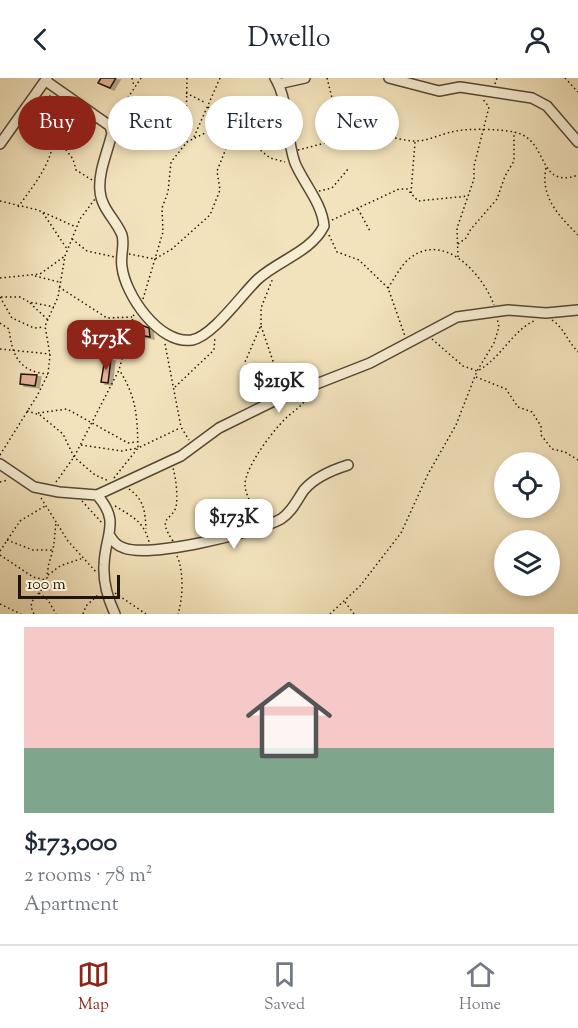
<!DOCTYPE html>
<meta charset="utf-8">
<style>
:root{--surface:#fff;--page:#f6f6f7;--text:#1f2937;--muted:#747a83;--line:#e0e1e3;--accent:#8f2418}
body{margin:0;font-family:"Sorts Mill Goudy",serif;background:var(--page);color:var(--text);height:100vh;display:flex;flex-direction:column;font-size:22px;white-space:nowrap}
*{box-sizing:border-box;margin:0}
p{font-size:20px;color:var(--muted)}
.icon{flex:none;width:33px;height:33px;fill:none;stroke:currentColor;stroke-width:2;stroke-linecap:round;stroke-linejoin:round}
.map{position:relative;height:536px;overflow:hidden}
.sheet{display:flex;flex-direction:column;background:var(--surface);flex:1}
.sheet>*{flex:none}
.banner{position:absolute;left:18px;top:18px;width:543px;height:54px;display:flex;gap:12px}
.buttons{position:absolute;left:494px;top:374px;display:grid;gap:12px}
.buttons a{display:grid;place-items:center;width:66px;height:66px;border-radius:50%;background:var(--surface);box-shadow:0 3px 9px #0003;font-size:30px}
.scale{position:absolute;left:18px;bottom:15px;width:102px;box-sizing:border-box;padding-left:6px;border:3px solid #211405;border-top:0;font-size:16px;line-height:21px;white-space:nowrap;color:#211405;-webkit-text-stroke:4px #f7edd3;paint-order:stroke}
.price{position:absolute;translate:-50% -51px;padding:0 14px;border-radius:12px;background:#fff;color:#222;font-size:20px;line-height:39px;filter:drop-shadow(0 2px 3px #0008)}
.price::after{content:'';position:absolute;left:50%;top:36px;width:18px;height:14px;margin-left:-9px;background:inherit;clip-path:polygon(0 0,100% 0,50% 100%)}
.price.selected{background:var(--accent);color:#fff}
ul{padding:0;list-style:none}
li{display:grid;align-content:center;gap:12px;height:318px;padding:0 24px}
li span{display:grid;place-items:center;height:186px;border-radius:0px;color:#555}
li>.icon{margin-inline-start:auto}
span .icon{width:108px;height:108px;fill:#fffc;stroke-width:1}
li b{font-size:26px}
.pill{padding:0 21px;border-radius:27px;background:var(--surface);box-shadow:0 3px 9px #0003;font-size:21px;line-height:54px}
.pill.selected{background:var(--accent);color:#fff}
header{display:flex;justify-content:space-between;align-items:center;height:78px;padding:0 24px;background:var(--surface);font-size:27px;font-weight:600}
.menu{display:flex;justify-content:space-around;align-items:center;height:84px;border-top:2px solid var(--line);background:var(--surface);font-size:16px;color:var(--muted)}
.menu a{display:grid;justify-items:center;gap:3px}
.menu .selected{color:var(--accent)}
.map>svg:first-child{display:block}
</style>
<header><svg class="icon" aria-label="back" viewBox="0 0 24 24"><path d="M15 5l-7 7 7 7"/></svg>Dwello<svg class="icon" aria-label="person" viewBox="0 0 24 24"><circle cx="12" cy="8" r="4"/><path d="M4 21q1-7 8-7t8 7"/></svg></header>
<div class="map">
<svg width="578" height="536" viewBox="0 0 578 536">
<defs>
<filter id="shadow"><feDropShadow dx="4" dy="2" stdDeviation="0" flood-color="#0004"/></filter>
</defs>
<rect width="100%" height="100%" fill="#f3e3bc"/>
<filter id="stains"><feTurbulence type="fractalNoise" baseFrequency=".00333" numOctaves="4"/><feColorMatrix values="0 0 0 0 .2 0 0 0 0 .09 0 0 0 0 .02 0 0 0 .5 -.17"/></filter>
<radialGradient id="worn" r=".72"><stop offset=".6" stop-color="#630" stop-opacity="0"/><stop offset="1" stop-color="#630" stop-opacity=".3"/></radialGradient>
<!-- building -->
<path fill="#e9b29a" stroke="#211405" stroke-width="1.5" filter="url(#shadow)" d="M 101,0 L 116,0 L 110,10 L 98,5 Z
M 136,245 L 149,250 L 150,259 L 134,256 Z
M 105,280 L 111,281 L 108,305 L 101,304 Z
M 21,296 L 37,297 L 35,308 L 20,306 Z"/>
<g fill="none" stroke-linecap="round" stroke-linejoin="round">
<!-- minor casing -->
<g stroke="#564833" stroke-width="12">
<path id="minor" d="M 389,0 L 439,13 L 460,9 L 532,20 L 547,28 L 578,64
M 46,3 L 110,48 L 112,55 C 108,73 98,94 100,113 C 101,130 116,142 122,157 C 125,167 120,178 122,189 C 125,216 159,267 192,262 C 213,258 242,216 258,201 C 279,182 311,174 324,148 C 322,125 304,106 295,85 C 285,58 290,25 275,0
M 278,6 L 305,0
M 0,66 L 47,0
M 0,386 L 34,409 L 59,414 L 97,417 L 181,378 L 219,350 L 278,321 L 370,285 L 457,239 L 508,232 L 546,235 L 578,232
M 97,417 C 121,444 105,456 104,487 C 103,504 108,521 115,536
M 110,458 C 114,464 117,468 124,470 C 150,480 255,455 281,441 C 292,434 297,422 304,412 C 315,399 332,392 348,387"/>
</g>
<!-- path -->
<path stroke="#211405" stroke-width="1.5" stroke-dasharray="1.5 3" stroke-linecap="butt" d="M 132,0 L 134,8
M 187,0 L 186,51 L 189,62
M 327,0 L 332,20 L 344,31 L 357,51 L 365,57
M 565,0 L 578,14
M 495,6 L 497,0
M 186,15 L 206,25
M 208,29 L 229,52
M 80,37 L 64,61 L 63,68 L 73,81 L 76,92 L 92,102
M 117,44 L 119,33 L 141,0
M 239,51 L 245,39 L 277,23
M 194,59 L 220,0
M 138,66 L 185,64
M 298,72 C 323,66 350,57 375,57 C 388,57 402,63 415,63 C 427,63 439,57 451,54 C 466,50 499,51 514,54 C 550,61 536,112 578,97
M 546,90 C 540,119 559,138 578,157
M 319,113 L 332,110 L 349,90
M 411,115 L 415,64
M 0,123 L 38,132 L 76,149
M 18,129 C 36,104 56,81 54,49 C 53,39 47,26 50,17
M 358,131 L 370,153
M 43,135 L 67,171
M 332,142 L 399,111 L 407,111 L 418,123 L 468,118
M 329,157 L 337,174 L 359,182 L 388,210 L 405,258
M 72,161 L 87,173 L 115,179
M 458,166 L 466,160 L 471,151 L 497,121 L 505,98 L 514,83 L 514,54
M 129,176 L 155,181 L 172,171 L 210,137 L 220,112 L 217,93 L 233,53
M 458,179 L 457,150 L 474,101 L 474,88 L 489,29 L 482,20
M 35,198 L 59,204
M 0,200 L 40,196 L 65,178
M 59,209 L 107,240 L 132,239
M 388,210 C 394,201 401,187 410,180 C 445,153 483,197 494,227
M 0,219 L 12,240 L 34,250 L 44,249
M 1,219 L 20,219 L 29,224 L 54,229
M 143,221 L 163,154 L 162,130 L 168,114 L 171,84 L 187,64 L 209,53 L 239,52 L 245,54 L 254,67 L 270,80 L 285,84
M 30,225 L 48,242
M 552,242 C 564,250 568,264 578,274
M 0,245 L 9,251 C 12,277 19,294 48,296
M 261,248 L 275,289 L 286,294 L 288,307
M 432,261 L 463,288 L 477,293 C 501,281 512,252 536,242
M 165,266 L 181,349 L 189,362
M 0,271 L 50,276
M 476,299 L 506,311 L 518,329 L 532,334 L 541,348 L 541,357 L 552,371 L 565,374 L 578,382
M 250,301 L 245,284 L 261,247 L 261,230 L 273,200
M 175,309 L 214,272 L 215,259
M 27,333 L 40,337 L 63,356 L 74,379 L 95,397 L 109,403
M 38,335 L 67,331 L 128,365 L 137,364
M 81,367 L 122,373 L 138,370 C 137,338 137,321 120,293
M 0,377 L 37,318 L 48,296 L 50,277 L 45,248 L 58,219 L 65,178 L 80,141 L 95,121
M 114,400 L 138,370 L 180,350
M 0,404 L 8,402
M 56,404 L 74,379 L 119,292 L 134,236
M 129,411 C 144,422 145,432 146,451
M 41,420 L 68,463 L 97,495
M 82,423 L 103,446
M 115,428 C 131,438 144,443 149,464
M 260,441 C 254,430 245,418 245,406 C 246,388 272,354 285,341 C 293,333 302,329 308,318
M 7,462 L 33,472 L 54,472
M 173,463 C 156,438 172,443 176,429 C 178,418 176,400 173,390
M 0,473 L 20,443 L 45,428
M 0,477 L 33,499 L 46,502
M 177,478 C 184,493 183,520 178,536
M 48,497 L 60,488 L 83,480
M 39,515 L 48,522 L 56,536
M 115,515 L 146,536
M 345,524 L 354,536
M 0,526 L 21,536
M 34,536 C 26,522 38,519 44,508 C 48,502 47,493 49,485 C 55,467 54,463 56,444
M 83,536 L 86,528 L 99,516
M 330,536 L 360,508 L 401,455 L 428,396 L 456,347 L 477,293 L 494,265 L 499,249 L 497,240"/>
<!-- minor -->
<use href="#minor" stroke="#f7edd3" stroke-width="9"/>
</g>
<rect width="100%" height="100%" filter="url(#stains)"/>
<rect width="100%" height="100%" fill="url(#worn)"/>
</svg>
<div class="buttons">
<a><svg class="icon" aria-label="locate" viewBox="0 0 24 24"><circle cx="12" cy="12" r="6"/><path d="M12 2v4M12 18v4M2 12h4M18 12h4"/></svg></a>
<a><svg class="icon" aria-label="layers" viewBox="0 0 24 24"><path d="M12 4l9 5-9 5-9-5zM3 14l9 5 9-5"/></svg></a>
</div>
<div class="scale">100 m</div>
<b class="price selected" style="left:106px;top:293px">$173K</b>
<b class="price" style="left:279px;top:336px">$219K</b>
<b class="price" style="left:234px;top:472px">$173K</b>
<div class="banner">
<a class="pill selected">Buy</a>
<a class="pill">Rent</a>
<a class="pill">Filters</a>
<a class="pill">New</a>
</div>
</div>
<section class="sheet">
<ul>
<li><span style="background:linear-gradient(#f6c9c9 65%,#7fa58c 0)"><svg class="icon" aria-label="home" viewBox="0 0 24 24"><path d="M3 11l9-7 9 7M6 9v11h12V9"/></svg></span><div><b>$173,000</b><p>2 rooms · 78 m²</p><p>Apartment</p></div></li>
</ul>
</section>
<nav class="menu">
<a class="selected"><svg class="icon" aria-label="map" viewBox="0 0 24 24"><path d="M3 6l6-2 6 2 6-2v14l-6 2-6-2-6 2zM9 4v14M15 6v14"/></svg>Map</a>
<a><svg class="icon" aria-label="saved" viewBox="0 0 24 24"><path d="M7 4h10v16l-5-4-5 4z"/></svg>Saved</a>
<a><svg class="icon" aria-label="home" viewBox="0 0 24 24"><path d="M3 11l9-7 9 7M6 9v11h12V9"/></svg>Home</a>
</nav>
